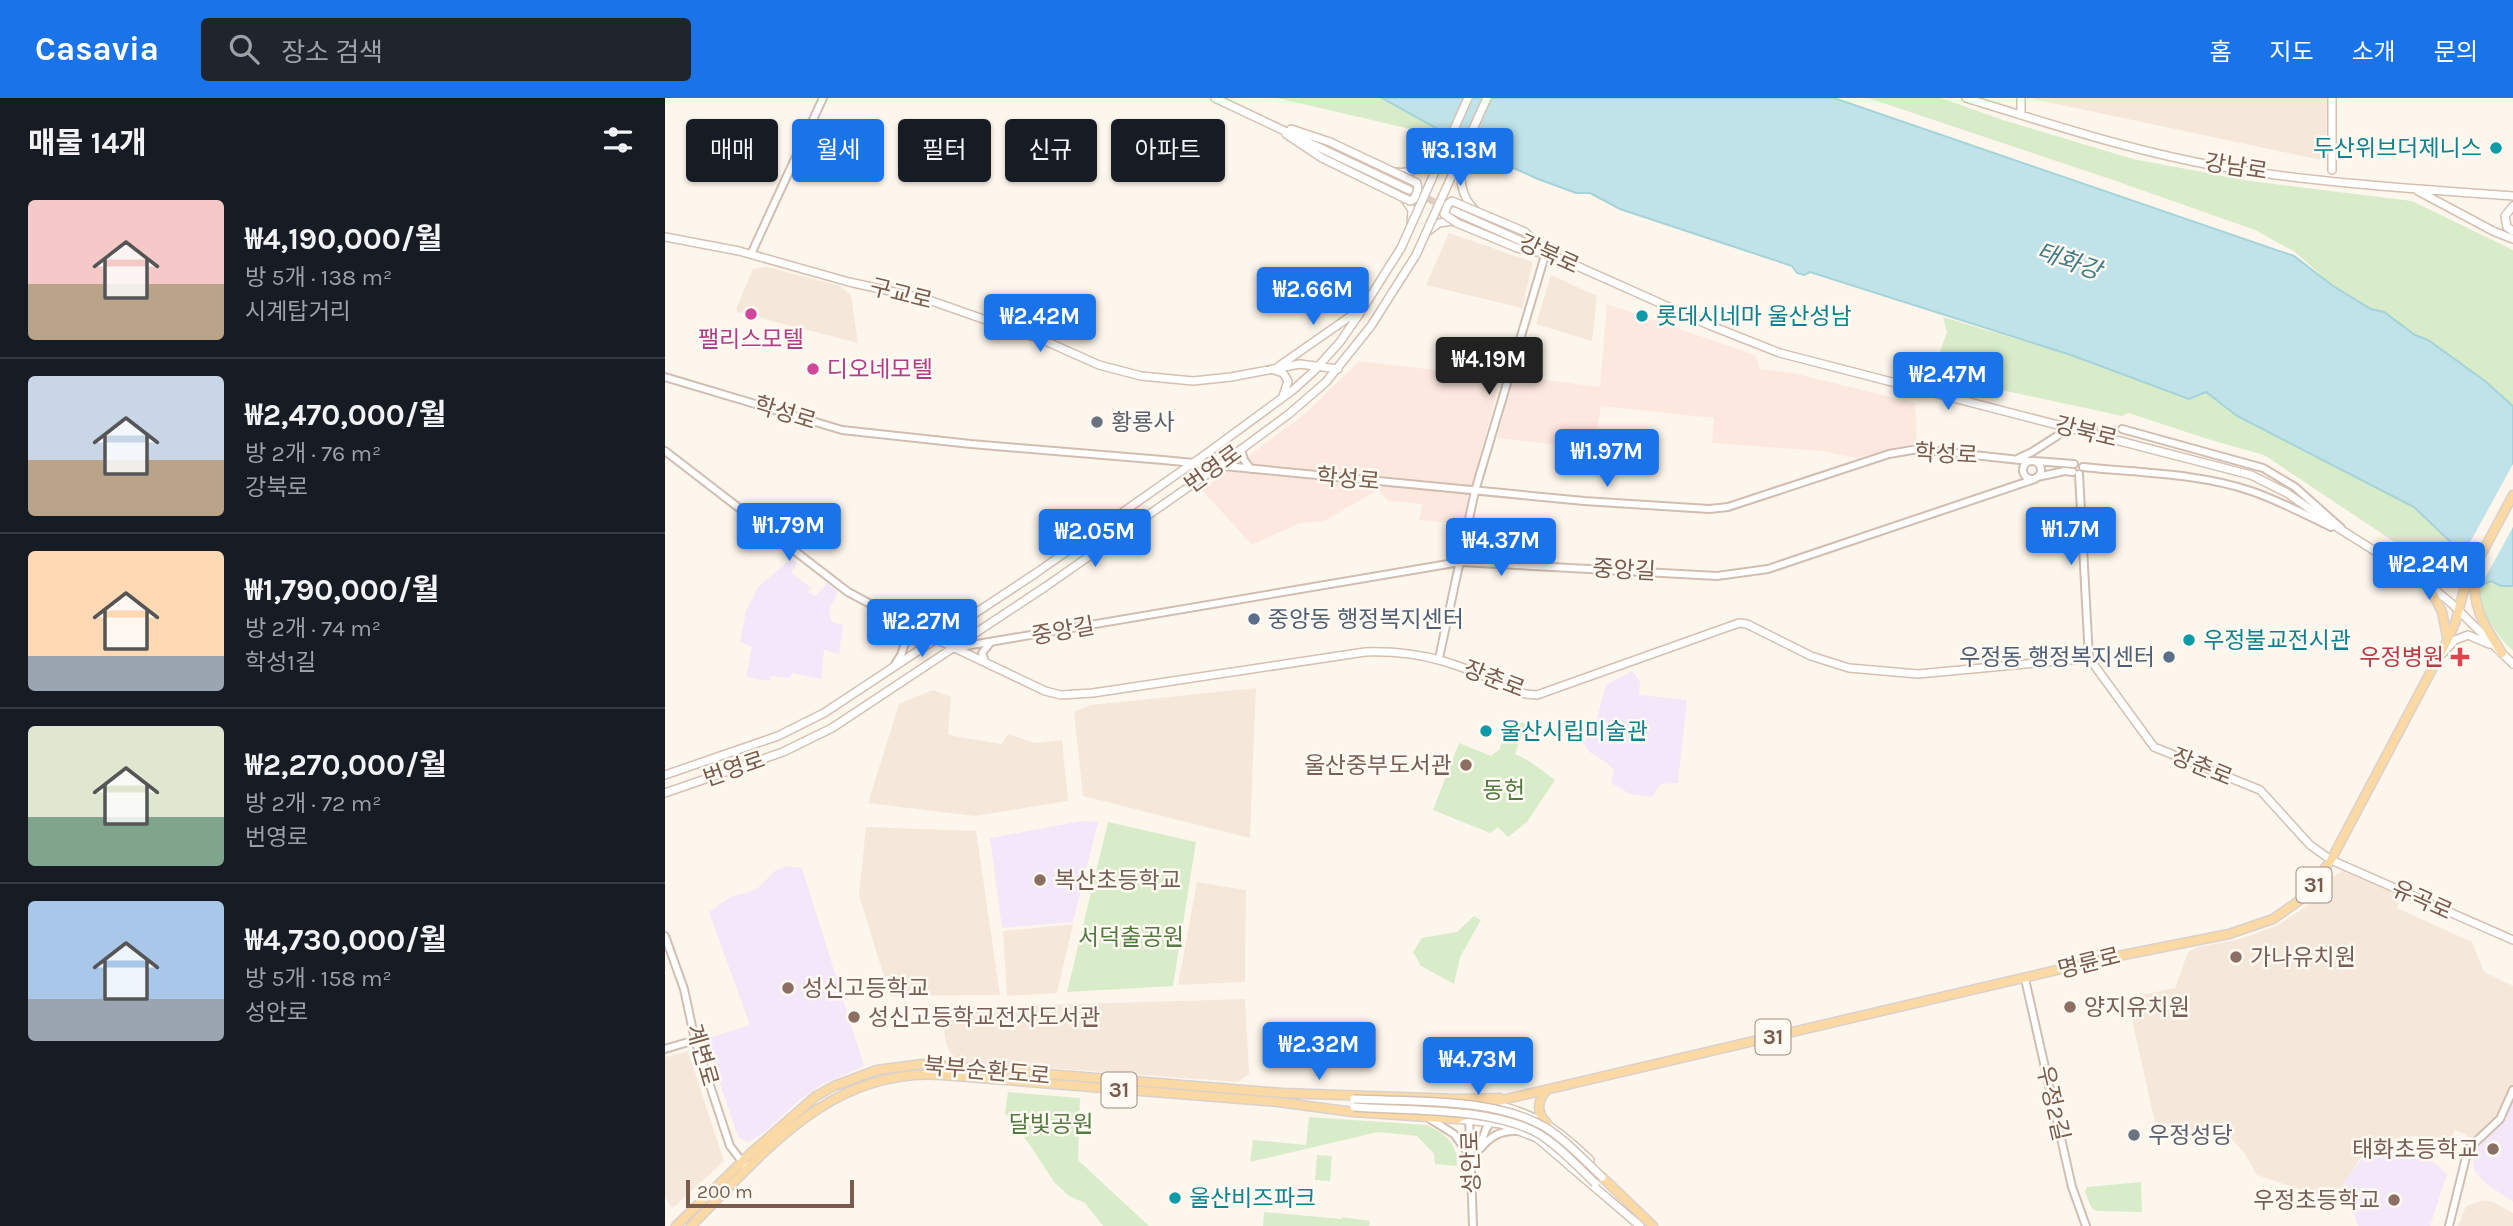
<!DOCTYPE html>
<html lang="ko">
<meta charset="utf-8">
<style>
:root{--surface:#171b24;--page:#20242c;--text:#f1f3f6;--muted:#9ea1a6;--line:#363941;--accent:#1a73e8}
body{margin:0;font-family:Karla,"Noto Sans KR",sans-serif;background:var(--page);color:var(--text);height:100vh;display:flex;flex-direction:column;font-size:26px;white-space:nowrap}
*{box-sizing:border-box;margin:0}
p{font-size:23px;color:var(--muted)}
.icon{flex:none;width:38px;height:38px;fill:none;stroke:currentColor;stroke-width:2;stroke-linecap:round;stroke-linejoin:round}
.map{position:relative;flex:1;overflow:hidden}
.side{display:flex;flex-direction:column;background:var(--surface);width:665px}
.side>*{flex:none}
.top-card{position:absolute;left:21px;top:21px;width:665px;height:63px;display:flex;gap:14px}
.scale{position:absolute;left:21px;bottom:18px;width:168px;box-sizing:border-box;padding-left:7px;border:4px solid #7a5c4d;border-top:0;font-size:19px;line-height:24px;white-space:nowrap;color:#7a5c4d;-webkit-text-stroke:5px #fffaf3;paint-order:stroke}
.price{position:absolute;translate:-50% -60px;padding:0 16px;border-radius:7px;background:var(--accent);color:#fff;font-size:23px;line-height:46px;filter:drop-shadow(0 2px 4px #0008)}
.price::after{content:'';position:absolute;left:50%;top:42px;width:21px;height:16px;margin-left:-10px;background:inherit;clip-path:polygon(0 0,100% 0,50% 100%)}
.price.on{background:#222;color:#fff}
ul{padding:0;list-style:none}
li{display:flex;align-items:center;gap:21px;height:175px;padding:0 28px}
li+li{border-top:2px solid var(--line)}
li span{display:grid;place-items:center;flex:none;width:196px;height:140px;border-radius:7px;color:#555}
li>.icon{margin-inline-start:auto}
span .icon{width:84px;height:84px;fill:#fffc;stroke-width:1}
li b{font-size:30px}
h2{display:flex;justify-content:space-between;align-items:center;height:84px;padding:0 28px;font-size:30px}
.pill{padding:0 24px;border-radius:7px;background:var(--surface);box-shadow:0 2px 5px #0004;font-size:24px;line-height:63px}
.pill.on{background:var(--accent);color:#fff}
header{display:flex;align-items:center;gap:42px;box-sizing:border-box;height:98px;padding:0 35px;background:var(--accent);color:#fff}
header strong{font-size:33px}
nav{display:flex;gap:38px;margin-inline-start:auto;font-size:24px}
.search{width:490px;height:63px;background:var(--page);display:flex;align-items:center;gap:18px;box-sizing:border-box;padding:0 24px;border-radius:7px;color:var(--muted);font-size:26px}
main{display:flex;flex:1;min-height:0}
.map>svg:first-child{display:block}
</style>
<header>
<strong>Casavia</strong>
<div class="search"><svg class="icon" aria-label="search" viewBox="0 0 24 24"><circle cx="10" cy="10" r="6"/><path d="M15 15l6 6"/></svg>장소 검색</div>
<nav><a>홈</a><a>지도</a><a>소개</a><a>문의</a></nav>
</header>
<main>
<section class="side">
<h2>매물 14개<svg class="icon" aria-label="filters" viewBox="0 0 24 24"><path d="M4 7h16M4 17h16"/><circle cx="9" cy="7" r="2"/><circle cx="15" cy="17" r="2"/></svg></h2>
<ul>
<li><span style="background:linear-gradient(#f6c9c9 60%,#b9a48a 0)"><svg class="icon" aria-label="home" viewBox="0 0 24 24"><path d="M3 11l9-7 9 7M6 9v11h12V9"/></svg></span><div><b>₩4,190,000/월</b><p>방 5개 · 138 m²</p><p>시계탑거리</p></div></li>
<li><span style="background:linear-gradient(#c9d6e8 60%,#b9a48a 0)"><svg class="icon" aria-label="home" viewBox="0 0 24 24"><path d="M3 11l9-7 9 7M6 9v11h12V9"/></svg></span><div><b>₩2,470,000/월</b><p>방 2개 · 76 m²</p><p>강북로</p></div></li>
<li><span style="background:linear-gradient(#ffd9b3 75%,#9aa5b1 0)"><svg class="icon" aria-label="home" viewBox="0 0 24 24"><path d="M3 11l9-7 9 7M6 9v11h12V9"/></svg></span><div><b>₩1,790,000/월</b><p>방 2개 · 74 m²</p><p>학성1길</p></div></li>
<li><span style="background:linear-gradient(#dfe7d0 65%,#7fa58c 0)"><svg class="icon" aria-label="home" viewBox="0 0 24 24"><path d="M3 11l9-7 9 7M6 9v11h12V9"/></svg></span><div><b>₩2,270,000/월</b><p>방 2개 · 72 m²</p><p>번영로</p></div></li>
<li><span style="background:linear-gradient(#a9c7e8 70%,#9aa5b1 0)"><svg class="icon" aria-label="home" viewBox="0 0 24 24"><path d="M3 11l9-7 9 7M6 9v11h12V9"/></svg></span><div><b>₩4,730,000/월</b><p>방 5개 · 158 m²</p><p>성안로</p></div></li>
</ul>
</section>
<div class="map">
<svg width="1848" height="1128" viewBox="0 0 1848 1128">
<rect width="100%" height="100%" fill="#fdf6ec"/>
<!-- residential -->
<path fill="#f5e8da" d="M 1662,0 L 1661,63 L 1368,1 L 1368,0 Z
M 784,135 L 868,164 L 857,210 L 761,187 Z
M 102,169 L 175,188 L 186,197 L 193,245 L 73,214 L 71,211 L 88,171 Z
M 886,177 L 932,198 L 927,243 L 871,226 Z
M 591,590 L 585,740 L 418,698 L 409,614 L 425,607 Z
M 268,592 L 286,599 L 283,637 L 337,646 L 343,636 L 370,645 L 397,642 L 403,703 L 310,718 L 203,705 L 234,606 Z
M 201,729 L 311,733 L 335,897 L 225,898 L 194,797 Z
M 1680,772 L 1736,798 L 1732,810 L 1807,844 L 1819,874 L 1848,888 L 1848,992 L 1842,1010 L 1810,1046 L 1801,1037 L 1790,1032 L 1785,1044 L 1777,1047 L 1753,1038 L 1732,1040 L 1712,1046 L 1703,1052 L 1692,1065 L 1680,1084 L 1679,1088 L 1663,1101 L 1592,1077 L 1580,1056 L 1567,1041 L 1545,1033 L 1491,1029 L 1462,900 L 1510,890 L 1523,854 L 1533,849 L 1575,841 L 1613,827 L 1642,808 L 1665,780 Z
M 532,784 L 581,792 L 580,884 L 513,887 Z
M 408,826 L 392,895 L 342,898 L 338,833 Z
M 580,901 L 584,976 L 573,984 L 290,963 L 281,946 L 276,910 Z
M 23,953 L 59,1063 L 10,1108 L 6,1109 L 0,1098 L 0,959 Z
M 1818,1102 L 1828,1104 L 1848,1115 L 1848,1128 L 1793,1128 L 1801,1108 Z"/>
<!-- commercial -->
<path fill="#fde8e0" d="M 942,206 L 1090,257 L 1095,271 L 1128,275 L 1250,305 L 1252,345 L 1192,360 L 1157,353 L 1047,345 L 1049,320 L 936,308 L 930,351 L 832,340 L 849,278 L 935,289 Z
M 694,263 L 835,280 L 798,426 L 754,422 L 757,406 L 723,403 L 713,392 L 659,423 L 635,425 L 587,447 L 537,392 L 641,315 Z"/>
<!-- education -->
<path fill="#f3e8fa" d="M 126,461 L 133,465 L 126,474 L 146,490 L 143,494 L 151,498 L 162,485 L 173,493 L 164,513 L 167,524 L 178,527 L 174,556 L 159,552 L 156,581 L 127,575 L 125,580 L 106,578 L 105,583 L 81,579 L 87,549 L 75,544 L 81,513 L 93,489 Z
M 967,573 L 975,583 L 974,597 L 1022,602 L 1013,685 L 996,686 L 987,699 L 965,696 L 946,685 L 949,672 L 942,665 L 923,653 L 919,645 L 926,630 L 930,627 L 941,587 Z
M 416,723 L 433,724 L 408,824 L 337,830 L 325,740 Z
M 123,768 L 137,770 L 199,968 L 154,988 L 131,1005 L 101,1033 L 84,1044 L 73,1039 L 40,941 L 85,927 L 44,814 L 67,798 L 82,795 L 94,789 L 111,772 Z
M 1848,992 L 1848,1104 L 1819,1084 L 1810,1074 L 1807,1057 L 1810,1046 L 1825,1032 Z
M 1717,1049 L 1744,1051 L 1752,1059 L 1770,1065 L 1782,1076 L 1765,1128 L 1693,1128 L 1679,1084 L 1703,1052 Z"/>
<!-- green -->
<path fill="#d8ecc9" d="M 612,0 L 717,0 L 816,55 L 741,30 Z
M 1203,0 L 1276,0 L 1338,22 L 1468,61 L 1585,83 L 1747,103 L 1848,152 L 1848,308 L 1820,283 L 1763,242 L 1750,237 L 1719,214 L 1707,211 L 1668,188 L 1630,154 L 1590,132 L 1451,83 Z
M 1278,219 L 1406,257 L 1524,301 L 1541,294 L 1572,318 L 1749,409 L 1826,483 L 1836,488 L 1848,488 L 1848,553 C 1817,524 1808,477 1761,465 L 1599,357 L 1546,342 L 1463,315 L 1457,318 L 1267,277 L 1282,234 Z
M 847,621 L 861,626 L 850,656 C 865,662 876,672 890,682 L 862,724 L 843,739 L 833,729 L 825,735 L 768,712 L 794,645 L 826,658 L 834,652 Z
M 443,724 L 531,744 L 508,888 L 402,894 Z
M 809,818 L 816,822 L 795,859 L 789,886 L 756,868 L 748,854 L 757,840 L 792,834 Z
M 343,994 L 415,1000 L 413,1062 L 484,1128 L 438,1128 L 420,1105 L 404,1098 L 389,1084 L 365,1047 L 340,1015 Z
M 644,1019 L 762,1027 C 781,1036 793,1046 792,1068 L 770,1066 L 769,1056 L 752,1038 L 713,1034 L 585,1064 L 588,1042 L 641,1047 Z
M 652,1057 L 667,1058 L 665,1083 L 650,1082 Z
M 1476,1084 L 1477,1114 L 1431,1113 L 1426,1109 L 1420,1094 L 1422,1089 Z
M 599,1114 L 677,1121 L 677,1119 L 705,1123 L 704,1128 L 598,1128 Z"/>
<!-- water -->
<path fill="#bfe3e8" stroke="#a5d3da" stroke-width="2" d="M 717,0 L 1169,0 L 1629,158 L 1668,188 L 1706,211 L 1719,214 L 1750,237 L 1763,242 L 1820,283 L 1848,308 L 1848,488 L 1836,488 L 1826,483 L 1813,489 L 1814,471 L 1749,409 L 1572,318 L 1541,294 L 1524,301 L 1406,257 L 1145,174 L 1139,177 L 1132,175 L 1127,168 L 955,111 L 925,95 L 911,95 L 873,81 L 816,55 Z"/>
<!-- pier -->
<path fill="#fdf6ec" d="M 1848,366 L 1848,429 L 1813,493 L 1810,490 L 1813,481 L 1811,473 L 1797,459 Z"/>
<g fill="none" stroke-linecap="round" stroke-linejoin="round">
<!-- tertiary-tunnel -->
<path stroke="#dcd0c4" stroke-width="6" stroke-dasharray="6 3" stroke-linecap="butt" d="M 1392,338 C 1413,331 1435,329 1457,331"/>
<!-- secondary-tunnel -->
<path stroke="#dcd0c4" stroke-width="7" stroke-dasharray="7 3.5" stroke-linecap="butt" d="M 744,92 L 789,113"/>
<!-- tertiary casing -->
<g stroke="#d1beb0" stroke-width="10">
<path id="tertiary" d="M 86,156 L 158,0
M 0,279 L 177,332 L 306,346 L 498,362 L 919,403 L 1044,411 L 1063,409 L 1224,356 L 1253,351 L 1364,363
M 1457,331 L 1598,370 L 1630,389 L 1676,430
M 576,351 L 579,362 L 586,371
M 0,353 L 183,494 L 271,541
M 1354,360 L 1367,354 L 1392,338
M1358 372a9 9 0 1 1 18 0a9 9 0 1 1-18 0Z
M 1369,363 L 1409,366
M 1418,369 C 1473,375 1533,375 1586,393 C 1613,402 1639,416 1666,429
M 1414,376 L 1424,560
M 1372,379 L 1400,373 L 1408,374
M 289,550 L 795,464 L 1052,478 L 1103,471 L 1370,381
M 774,560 L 810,393 L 881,154
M 320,564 L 317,555 L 325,545
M 229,568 L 236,557 L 246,528
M 0,838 L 19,891 L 30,942 L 65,1048 L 79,1066
M 1360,881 L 1407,1089 L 1421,1128
M 0,951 L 30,942
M 804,1018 L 808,1128
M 765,1021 L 789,1036 L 803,1055
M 816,1050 C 825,1038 836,1032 852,1033
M 807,1069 L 821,1031 L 836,1010
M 1784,1128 L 1803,1051 L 1835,1021 L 1848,992"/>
</g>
<!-- secondary casing -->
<g stroke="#d6c0b0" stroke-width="10">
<path id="secondary" d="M 550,0 L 744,92
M 1301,0 C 1385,26 1471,54 1557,69 C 1653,85 1751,91 1848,98
M 1356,0 L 1356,17
M 1667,0 L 1667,72
M 626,31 L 665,44
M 621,36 L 657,60 L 739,100 L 747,112 L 746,126
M 798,56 C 794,77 794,98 811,113
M 731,74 C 752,77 767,63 780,48
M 1753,93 L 1828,133 L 1848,141
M 1848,108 L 1840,118 L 1842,129 L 1848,133
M 789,113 L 1044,227 L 1115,255 L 1586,377 L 1622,395 L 1659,421 L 1751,479
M 762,134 L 774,125 L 787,123 L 852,150 L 878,155
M 860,134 L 881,154
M 0,139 L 74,153 L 184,184 L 261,201 L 378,242 L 434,267 L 476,278 L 528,283 L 566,279 L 635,266 L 673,271
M 614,268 L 693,213
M 607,271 L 618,275 L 623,283 L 618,298
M 1764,487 L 1786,505 L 1848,566
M 271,541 L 380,593 L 396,597 L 428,595 L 700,554 C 766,552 802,570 860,596 L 872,597 L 1074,525 L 1082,526 L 1146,558 L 1184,570 L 1253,576 L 1424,560 L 1489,649 L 1595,692 L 1645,747 L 1666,762 L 1848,842
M 1778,555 L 1790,542 L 1803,537 L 1824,546
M 0,677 L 113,638 L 159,615 L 371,475 L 545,353 L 628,292 L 648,274 L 675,244 L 693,218 L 736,150
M 0,695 L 118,654 L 167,630 L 380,489 L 555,367 L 624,316 L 661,284 L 706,228 L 751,157
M 825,1005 C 871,1016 891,1029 925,1062
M 793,1021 L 836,1026 L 872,1040 L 975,1128"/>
</g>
<!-- primary casing -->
<g stroke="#dad1cd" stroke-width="11">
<path id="primary" d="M 1809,473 C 1808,511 1817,524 1837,555
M 1748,477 C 1781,487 1788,482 1811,460
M 1763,486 L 1777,514 L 1782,539
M 882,1025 C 871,1015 872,1002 882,992
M 937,1079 L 988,1128
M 11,1128 L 87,1054 L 151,998 L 169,988 L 212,972 L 257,966 L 617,995 L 793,1001 L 835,1000
M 26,1128 C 98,1056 165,969 277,977 L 613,1004 L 688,1014 L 792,1021 L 824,1005 L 1443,860 L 1564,836 L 1608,821 L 1638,800 L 1666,762 L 1782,543 L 1790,525 L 1801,485 L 1848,397"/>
</g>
<!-- tertiary -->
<use href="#tertiary" stroke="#fff" stroke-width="6"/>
<!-- secondary -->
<use href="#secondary" stroke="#fff" stroke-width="7"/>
<!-- primary -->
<use href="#primary" stroke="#fbd9a5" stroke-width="8"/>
<!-- secondary-bridge casing -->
<g stroke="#d6c0b0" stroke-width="10" stroke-linecap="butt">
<path id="secondary-bridge" d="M 665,44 L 752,85 L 753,91 L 749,101 L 745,103 L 739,100
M 792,125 L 779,116 L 783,106 L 787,103 L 860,134
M 736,150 L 803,0
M 751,157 L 822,0
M 689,1001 C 748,1004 828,999 880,1029 C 901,1042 919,1062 937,1079
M 689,1009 C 742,1013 828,1009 874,1036 C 895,1049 912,1068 930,1085"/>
</g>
<!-- secondary-bridge -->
<use href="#secondary-bridge" stroke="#fff" stroke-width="7"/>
</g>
<!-- markers -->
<g fill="#0f9aa8" stroke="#fffaf3" stroke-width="2.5">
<circle cx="1831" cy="50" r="7"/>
<circle cx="977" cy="218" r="7"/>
<circle cx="1524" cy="542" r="7"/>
<circle cx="821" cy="633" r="7"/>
<circle cx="510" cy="1100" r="7"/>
</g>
<g fill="#d1479c" stroke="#fffaf3" stroke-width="2.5">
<circle cx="86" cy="216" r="7"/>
<circle cx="148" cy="271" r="7"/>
</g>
<g fill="#6b7280" stroke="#fffaf3" stroke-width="2.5">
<circle cx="432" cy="324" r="7"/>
<circle cx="1469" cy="1037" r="7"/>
</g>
<g fill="#5c6f8a" stroke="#fffaf3" stroke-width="2.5">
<circle cx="589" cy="521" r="7"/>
<circle cx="1504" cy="559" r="7"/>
</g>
<path fill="#e0444e" stroke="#fffaf3" stroke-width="2.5" d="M1791.5 548.5h7v7h7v7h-7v7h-7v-7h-7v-7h7z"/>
<g fill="#8d6e63" stroke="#fffaf3" stroke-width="2.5">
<circle cx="801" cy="667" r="7"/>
<circle cx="375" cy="782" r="7"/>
<circle cx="1571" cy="859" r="7"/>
<circle cx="123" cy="890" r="7"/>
<circle cx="1405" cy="909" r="7"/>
<circle cx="189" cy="919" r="7"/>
<circle cx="1828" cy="1051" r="7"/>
<circle cx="1729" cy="1102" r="7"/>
</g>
<g text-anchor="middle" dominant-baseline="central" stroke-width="5" stroke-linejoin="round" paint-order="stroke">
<!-- shield labels -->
<g fill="#fffaf3" stroke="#a28b7f" stroke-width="2">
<rect x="1631.5" y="769.5" width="35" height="35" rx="5"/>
<rect x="1090.5" y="921.5" width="35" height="35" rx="5"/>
<rect x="436.5" y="974.5" width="35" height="35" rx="5"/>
</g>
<g font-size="21" font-weight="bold" fill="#7a5c4d">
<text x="1649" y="787">31</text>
<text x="1108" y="939">31</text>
<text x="454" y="992">31</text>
</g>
<!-- culture labels -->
<g font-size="23" fill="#0d838f" stroke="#fffaf3" text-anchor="start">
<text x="1817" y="50" text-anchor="end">두산위브더제니스</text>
<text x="991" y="218">롯데시네마 울산성남</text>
<text x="1538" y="542">우정불교전시관</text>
<text x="835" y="633">울산시립미술관</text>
<text x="524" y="1100">울산비즈파크</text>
</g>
<!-- street labels -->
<g font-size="23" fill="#7a5c4d" stroke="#fffaf3">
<text transform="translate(1571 69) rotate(9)">강남로</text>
<text transform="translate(884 156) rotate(24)">강북로</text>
<text transform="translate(236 196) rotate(14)">구교로</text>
<text transform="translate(120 315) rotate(17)">학성로</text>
<text transform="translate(1421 334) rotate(14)">강북로</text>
<text transform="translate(1281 356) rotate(3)">학성로</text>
<text transform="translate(548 371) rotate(-36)">번영로</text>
<text transform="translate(683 381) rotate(5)">학성로</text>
<text transform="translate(959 472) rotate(3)">중앙길</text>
<text transform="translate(398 533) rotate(-10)">중앙길</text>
<text transform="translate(829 581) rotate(21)">장춘로</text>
<text transform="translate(1537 669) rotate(22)">장춘로</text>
<text transform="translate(69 671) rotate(-19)">번영로</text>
<text transform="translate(1757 802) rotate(24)">유곡로</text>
<text transform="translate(1424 865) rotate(-14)">명륜로</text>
<text transform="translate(37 957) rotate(74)">계변로</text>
<text transform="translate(322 973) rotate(5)">북부순환도로</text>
<text transform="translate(1388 1005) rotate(77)">우정2길</text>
<text transform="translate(806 1064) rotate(-92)">성안로</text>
</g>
<!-- hotel labels -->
<g font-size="23" fill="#b23c85" stroke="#fffaf3">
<text x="86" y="241">팰리스모텔</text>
<text x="162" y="271" text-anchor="start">디오네모텔</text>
</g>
<!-- worship labels -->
<g font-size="23" fill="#5b616d" stroke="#fffaf3" text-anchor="start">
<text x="446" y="324">황룡사</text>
<text x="1483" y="1037">우정성당</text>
</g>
<!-- service labels -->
<g font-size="23" fill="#4e5e75" stroke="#fffaf3" text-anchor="start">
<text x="603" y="521">중앙동 행정복지센터</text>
<text x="1490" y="559" text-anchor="end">우정동 행정복지센터</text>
</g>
<!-- health labels -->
<g font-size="23" fill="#be3a42" stroke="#fffaf3" text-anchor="end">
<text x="1779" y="559">우정병원</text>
</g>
<!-- education labels -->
<g font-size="23" fill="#785e54" stroke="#fffaf3" text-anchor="start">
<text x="787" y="667" text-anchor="end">울산중부도서관</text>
<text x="389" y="782">복산초등학교</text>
<text x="1585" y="859">가나유치원</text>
<text x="137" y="890">성신고등학교</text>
<text x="1419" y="909">양지유치원</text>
<text x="203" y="919">성신고등학교전자도서관</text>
<text x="1814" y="1051" text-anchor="end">태화초등학교</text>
<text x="1715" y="1102" text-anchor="end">우정초등학교</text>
</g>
<!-- park labels -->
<g font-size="23" fill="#537a41" stroke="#fffaf3">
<text x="839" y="692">동헌</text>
<text x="466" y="839">서덕출공원</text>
<text x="386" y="1026">달빛공원</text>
</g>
<!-- water labels -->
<g font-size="24" font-style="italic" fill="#437c86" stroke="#fffaf3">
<text transform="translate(1404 163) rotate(19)">태화강</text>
</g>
</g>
</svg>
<div class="scale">200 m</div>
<b class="price" style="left:795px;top:90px">₩3.13M</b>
<b class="price" style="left:648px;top:229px">₩2.66M</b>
<b class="price" style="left:375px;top:256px">₩2.42M</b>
<b class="price on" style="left:824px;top:299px">₩4.19M</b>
<b class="price" style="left:1283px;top:314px">₩2.47M</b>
<b class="price" style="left:942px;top:391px">₩1.97M</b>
<b class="price" style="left:124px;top:465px">₩1.79M</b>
<b class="price" style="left:1406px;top:469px">₩1.7M</b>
<b class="price" style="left:430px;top:471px">₩2.05M</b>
<b class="price" style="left:836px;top:480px">₩4.37M</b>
<b class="price" style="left:1764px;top:504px">₩2.24M</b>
<b class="price" style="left:257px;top:561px">₩2.27M</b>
<b class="price" style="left:654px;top:984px">₩2.32M</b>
<b class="price" style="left:813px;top:999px">₩4.73M</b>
<div class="top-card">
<a class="pill">매매</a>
<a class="pill on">월세</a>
<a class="pill">필터</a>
<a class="pill">신규</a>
<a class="pill">아파트</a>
</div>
</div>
</main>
